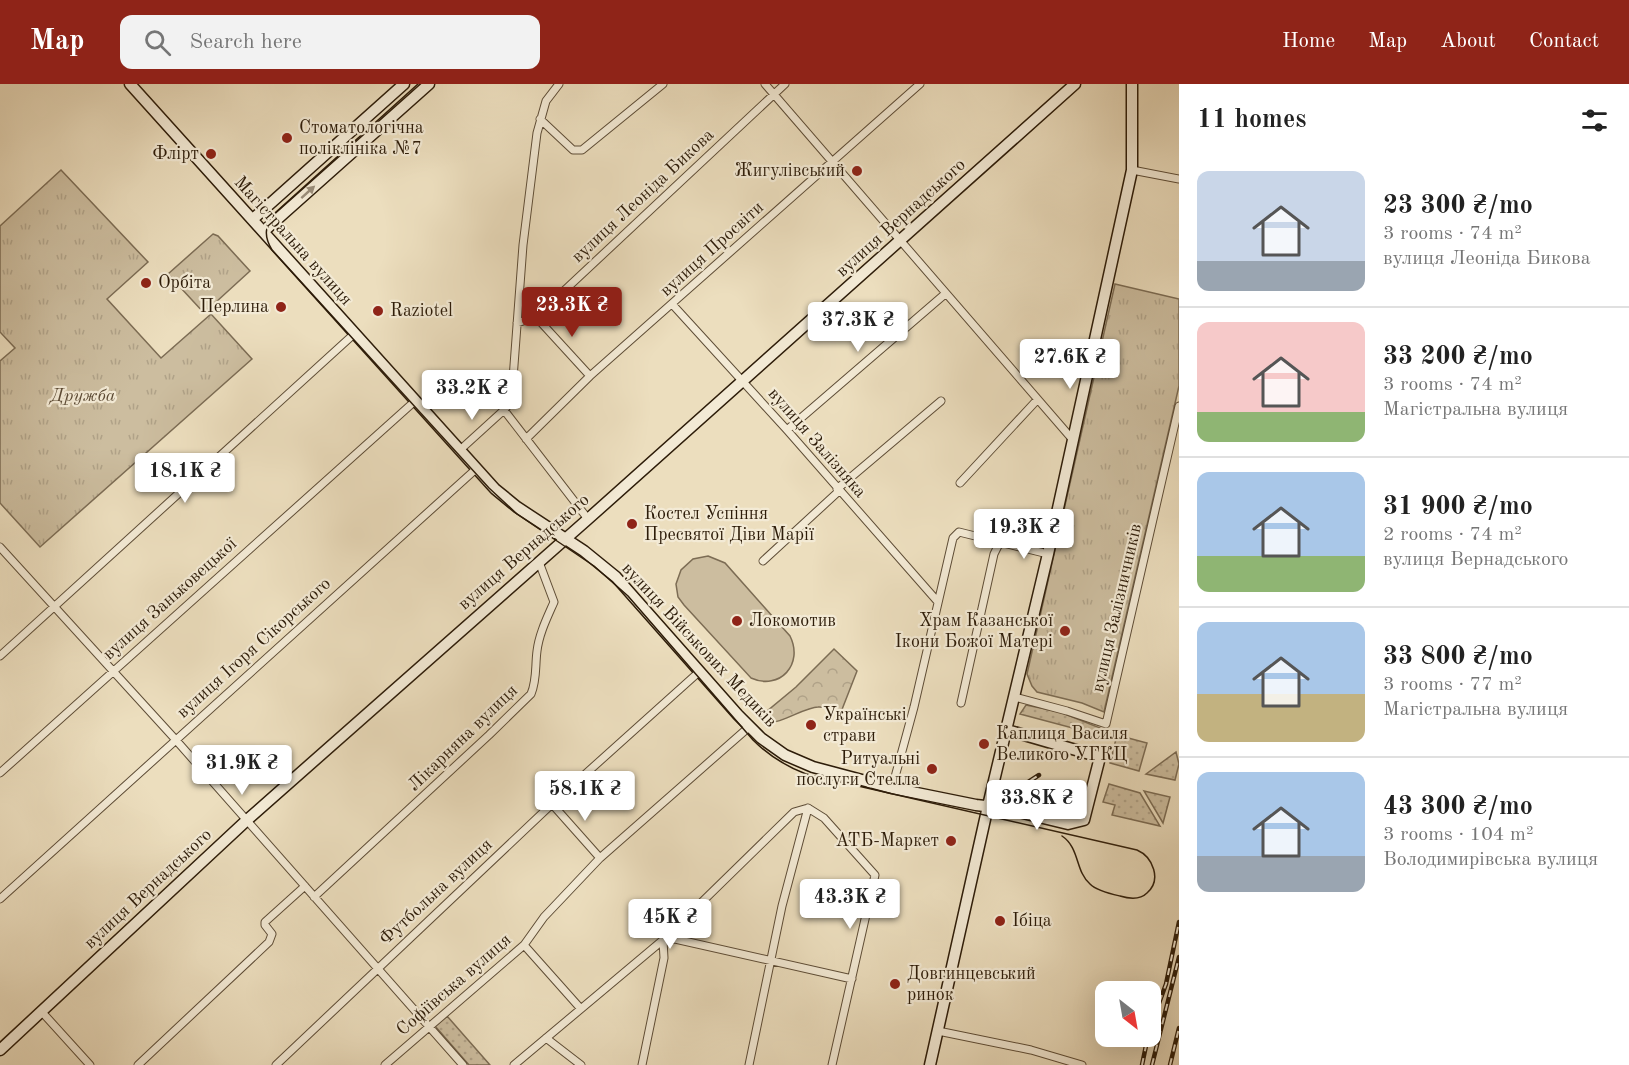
<!DOCTYPE html>
<meta charset="utf-8">
<style>
:root{--surface:#fff;--page:#f2f2f2;--text:#222;--muted:#767676;--line:#e0e0e0;--accent:#8f2418}
body{margin:0;font-family:"Old Standard TT",serif;background:var(--page);color:var(--text);height:100vh;display:flex;flex-direction:column;font-size:22px;white-space:nowrap}
*{box-sizing:border-box;margin:0}
p{font-size:20px;color:var(--muted)}
.icon{flex:none;width:33px;height:33px;fill:none;stroke:currentColor;stroke-width:2;stroke-linecap:round;stroke-linejoin:round}
.map{position:relative;flex:1;overflow:hidden}
.details{display:flex;flex-direction:column;background:var(--surface);width:450px}
.details>*{flex:none}
.needle{width:39px;rotate:149deg}
.controls{position:absolute;left:1095px;top:897px;display:grid;gap:12px}
.controls a{display:grid;place-items:center;width:66px;height:66px;border-radius:12px;background:var(--surface);box-shadow:0 6px 24px #0002;font-size:30px}
.price{position:absolute;translate:-50% -51px;padding:0 14px;border-radius:6px;background:#fff;color:#222;font-size:20px;line-height:39px;filter:drop-shadow(0 2px 3px #0008)}
.price::after{content:'';position:absolute;left:50%;top:36px;width:18px;height:14px;margin-left:-9px;background:inherit;clip-path:polygon(0 0,100% 0,50% 100%)}
.price.active{background:var(--accent);color:#fff}
ul{padding:0;list-style:none}
li{display:flex;align-items:center;gap:18px;height:150px;padding:0 18px}
li+li{border-top:2px solid var(--line)}
li span{display:grid;place-items:center;flex:none;width:168px;height:120px;border-radius:12px;color:#555}
li>.icon{margin-inline-start:auto}
span .icon{width:72px;height:72px;fill:#fffc;stroke-width:1}
li b{font-size:26px}
h2{display:flex;justify-content:space-between;align-items:center;height:72px;padding:0 18px;font-size:26px}
header{display:flex;align-items:center;gap:36px;box-sizing:border-box;height:84px;padding:0 30px;background:var(--accent);color:#fff}
header strong{font-size:28px}
nav{display:flex;gap:33px;margin-inline-start:auto;font-size:21px}
.search{width:420px;height:54px;background:var(--page);display:flex;align-items:center;gap:15px;box-sizing:border-box;padding:0 21px;border-radius:12px;color:var(--muted);font-size:22px}
main{display:flex;flex:1;min-height:0}
.map>svg:first-child{display:block}
</style>
<header>
<strong>Map</strong>
<div class="search"><svg class="icon" aria-label="search" viewBox="0 0 24 24"><circle cx="10" cy="10" r="6"/><path d="M15 15l6 6"/></svg>Search here</div>
<nav><a>Home</a><a>Map</a><a>About</a><a>Contact</a></nav>
</header>
<main>
<div class="map">
<svg width="1179" height="981" viewBox="0 0 1179 981">
<defs>
<pattern id="grass-dots" width="8" height="8" patternUnits="userSpaceOnUse" patternTransform="scale(1.5)"><rect width="8" height="8" fill="#ccbd9f"/><path d="M2 2h.1M6 6h.1" fill="none" stroke="#b0a288" stroke-width="1.8" stroke-linecap="round"/></pattern>
<pattern id="forest-crowns" width="20" height="18" patternUnits="userSpaceOnUse" patternTransform="scale(1.5)"><rect width="20" height="18" fill="#ccbd9f"/><path d="M2 6a3 3 0 1 1 6 0M12 15a3 3 0 1 1 6 0" fill="none" stroke="#b0a288"/></pattern>
<pattern id="park-tufts" width="24" height="20" patternUnits="userSpaceOnUse" patternTransform="scale(1.5)"><rect width="24" height="20" fill="#ccbd9f"/><path d="M3 7l-1-3M5 7V3M7 7l1-3M15 17l-1-3M17 17v-4M19 17l1-3" fill="none" stroke="#b0a288"/></pattern>
</defs>
<rect width="100%" height="100%" fill="#ecdebe"/>
<filter id="stains"><feTurbulence type="fractalNoise" baseFrequency=".00333" numOctaves="4"/><feColorMatrix values="0 0 0 0 .2 0 0 0 0 .09 0 0 0 0 .02 0 0 0 .5 -.17"/></filter>
<radialGradient id="worn" r=".72"><stop offset=".6" stop-color="#630" stop-opacity="0"/><stop offset="1" stop-color="#630" stop-opacity=".3"/></radialGradient>
<!-- grass -->
<path fill="url(#grass-dots)" stroke="#7c6c54" stroke-width="1.5" d="M 1026,621 L 1060,628 L 1100,644 L 1095,650 L 1020,630 Z
M 1117,651 L 1147,659 L 1139,687 L 1110,679 Z
M 1176,668 L 1179,680 L 1175,696 L 1146,690 Z
M 1052,700 L 1061,713 L 1058,727 L 1020,722 L 1020,718 Z
M 1109,700 L 1140,709 L 1160,742 L 1112,731 L 1115,721 L 1103,718 Z
M 1144,707 L 1170,713 L 1163,739 Z
M 447,932 L 490,981 L 469,981 L 435,942 Z"/>
<!-- forest -->
<path fill="url(#forest-crowns)" stroke="#7c6c54" stroke-width="1.5" d="M 834,565 L 857,587 L 841,628 C 832,628 827,622 818,623 C 805,623 779,641 768,638 C 766,637 763,633 761,632 L 796,603 Z"/>
<!-- park -->
<path fill="url(#park-tufts)" stroke="#7c6c54" stroke-width="1.5" d="M 61,86 L 148,178 L 107,215 L 161,274 L 211,230 L 252,275 L 40,463 L 0,419 L 0,277 L 15,264 L 0,248 L 0,142 Z
M 213,150 L 218,152 L 250,187 L 204,229 L 168,190 Z
M 1115,200 L 1179,215 L 1179,302 L 1104,628 L 1082,619 L 1037,608 L 1032,602 L 1027,590 Z"/>
<!-- pitch -->
<path fill="#ccbd9f" stroke="#7c6c54" stroke-width="1.5" d="M 708,472 L 725,479 L 790,552 C 804,580 780,607 751,594 L 684,521 L 678,513 L 676,500 L 681,486 L 693,475 Z"/>
<g fill="none" stroke-linecap="round" stroke-linejoin="round">
<!-- street casing -->
<g stroke="#5d4c36" stroke-width="9">
<path id="street" d="M 559,0 L 546,17 L 537,49 L 523,161 L 512,308 L 509,320 L 504,326 L 588,435
M 765,0 L 1073,356
M 540,35 L 573,66 L 582,66 L 663,0
M 1132,86 L 1179,95
M 672,220 L 787,346 L 938,518
M 536,233 L 590,292
M 517,239 L 536,233 L 785,0
M 787,346 L 945,210
M 526,355 L 590,292 L 920,0
M 460,366 L 504,326
M 960,399 L 1037,316
M 837,405 L 941,317
M 0,463 L 175,655 L 463,981
M 763,477 L 839,407
M 0,572 L 354,250
M 1015,613 L 1067,627 L 1106,640 L 1179,322
M 961,619 L 994,470 L 998,462 L 1001,459
M 0,689 L 415,317
M 892,704 L 914,623 L 953,454 L 959,448 L 1048,470
M 552,720 L 600,774
M 808,724 L 824,734 L 875,791 L 832,981
M 314,813 L 489,651 L 531,610 C 537,596 535,582 537,567 C 539,550 547,534 554,518 L 539,478
M 0,815 L 476,385
M 524,861 L 581,925
M 41,927 L 90,981
M 938,947 L 1031,966 L 1082,981
M 546,954 L 581,981
M 138,981 L 269,858 L 272,850 L 265,841 L 265,838 L 305,802
M 276,981 L 552,720 L 700,587
M 385,981 L 524,861 L 544,833 L 600,774 L 749,643
M 514,981 L 663,856 L 794,728 L 808,724
M 642,981 L 664,874 L 663,856 L 675,855 L 852,895
M 749,981 L 782,822 L 808,724"/>
</g>
<!-- secondary casing -->
<g stroke="#2d1c09" stroke-width="13">
<path id="secondary" d="M 130,0 L 495,405 L 517,423 L 584,467 L 616,493 L 738,631 L 761,654 L 785,671 L 813,683 L 892,704 L 976,721 L 1002,724 L 1068,740 L 1084,736 L 1100,673 L 1007,646
M 253,135 L 404,0
M 264,147 L 429,0
M 0,966 L 247,736 L 588,435 L 1075,0
M 930,981 L 988,722 L 1048,470 L 1132,86 L 1132,0"/>
</g>
<!-- street -->
<use href="#street" stroke="#f3ead5" stroke-width="7"/>
<!-- secondary -->
<use href="#secondary" stroke="#f3ead5" stroke-width="10"/>
<!-- tram -->
<path stroke="#2d1c09" stroke-width="1.5" d="M 418,0 L 276,128 C 265,142 263,151 272,166 L 489,404 L 517,430 L 594,482 L 628,512 L 753,656 C 769,672 785,682 806,690 L 1137,766 C 1153,773 1162,796 1147,809 C 1140,816 1130,815 1120,812 C 1111,810 1097,807 1090,800 C 1075,787 1080,764 1062,752"/>
<!-- rail casing -->
<g stroke="#2d1c09" stroke-width="4.5">
<path id="rail" d="M 1019,704 L 1039,691
M 1150,944 L 1166,900 L 1179,838
M 1142,981 L 1148,952
M 1152,981 L 1179,873
M 1170,981 L 1179,944"/>
</g>
<!-- rail -->
<use href="#rail" stroke="#f3ead5" stroke-width="2" stroke-dasharray="7" stroke-linecap="butt"/>
</g>
<!-- one-way arrows -->
<defs><path id="oneway-solid" d="M-6-.8H1V-3.2L6.5 0L1 3.2V.8H-6Z" transform="scale(1.5)"/></defs>
<use fill="#9a8d79" href="#oneway-solid" transform="translate(308 108) rotate(-42)"/>
<!-- markers -->
<g fill="#8f2418" stroke="#f3ead5" stroke-width="2">
<circle cx="287" cy="54" r="6"/>
<circle cx="211" cy="70" r="6"/>
<circle cx="857" cy="87" r="6"/>
<circle cx="146" cy="199" r="6"/>
<circle cx="281" cy="223" r="6"/>
<circle cx="378" cy="227" r="6"/>
<circle cx="632" cy="440" r="6"/>
<circle cx="737" cy="537" r="6"/>
<circle cx="1065" cy="547" r="6"/>
<circle cx="811" cy="641" r="6"/>
<circle cx="984" cy="660" r="6"/>
<circle cx="932" cy="685" r="6"/>
<circle cx="951" cy="757" r="6"/>
<circle cx="1000" cy="837" r="6"/>
<circle cx="895" cy="900" r="6"/>
</g>
<g text-anchor="middle" dominant-baseline="central" stroke-width="4.5" stroke-linejoin="round" paint-order="stroke">
<!-- poi labels -->
<g font-size="18" fill="#2d1c09" stroke="#f3ead5" text-anchor="start">
<text x="299" y="44">Стоматологічна<tspan x="299" dy="21">поліклініка №7</tspan></text>
<text x="199" y="70" text-anchor="end">Флірт</text>
<text x="845" y="87" text-anchor="end">Жигулівський</text>
<text x="158" y="199">Орбіта</text>
<text x="269" y="223" text-anchor="end">Перлина</text>
<text x="390" y="227">Raziotel</text>
<text x="644" y="430">Костел Успіння<tspan x="644" dy="21">Пресвятої Діви Марії</tspan></text>
<text x="749" y="537">Локомотив</text>
<text x="1053" y="537" text-anchor="end">Храм Казанської<tspan x="1053" dy="21">Ікони Божої Матері</tspan></text>
<text x="823" y="631">Українські<tspan x="823" dy="21">страви</tspan></text>
<text x="996" y="650">Каплиця Василя<tspan x="996" dy="21">Великого УГКЦ</tspan></text>
<text x="920" y="675" text-anchor="end">Ритуальні<tspan x="920" dy="21">послуги Стелла</tspan></text>
<text x="939" y="757" text-anchor="end">АТБ-Маркет</text>
<text x="1012" y="837">Ібіца</text>
<text x="907" y="890">Довгинцевський<tspan x="907" dy="21">ринок</tspan></text>
</g>
<!-- street labels -->
<g font-size="18" fill="#2d1c09" stroke="#f3ead5">
<text transform="translate(643 112) rotate(-43)">вулиця Леоніда Бикова</text>
<text transform="translate(901 134) rotate(-42)">вулиця Вернадського</text>
<text transform="translate(293 157) rotate(48)">Магістральна вулиця</text>
<text transform="translate(712 165) rotate(-42)">вулиця Просвіти</text>
<text transform="translate(817 359) rotate(49)">вулиця Залізняка</text>
<text transform="translate(524 468) rotate(-41)">вулиця Вернадського</text>
<text transform="translate(170 515) rotate(-42)">вулиця Заньковецької</text>
<text transform="translate(1117 524) rotate(-77)">вулиця Залізничників</text>
<text transform="translate(699 561) rotate(47)">вулиця Військових Медиків</text>
<text transform="translate(254 564) rotate(-42)">вулиця Ігоря Сікорського</text>
<text transform="translate(463 654) rotate(-44)">Лікарняна вулиця</text>
<text transform="translate(148 805) rotate(-43)">вулиця Вернадського</text>
<text transform="translate(436 808) rotate(-43)">Футбольна вулиця</text>
<text transform="translate(454 901) rotate(-41)">Софіївська вулиця</text>
</g>
<!-- park labels -->
<g font-size="18" font-style="italic" fill="#5d4c36" stroke="#f3ead5">
<text x="83" y="312">Дружба</text>
</g>
</g>
<rect width="100%" height="100%" filter="url(#stains)"/>
<rect width="100%" height="100%" fill="url(#worn)"/>
</svg>
<div class="controls">
<a><svg class="needle" viewBox="-14 -14 28 28"><path d="M0-13l5 13h-10z" fill="#e53935"/><path d="M0 13l5-13h-10z" fill="#767676"/></svg></a>
</div>
<b class="price active" style="left:572px;top:254px">23.3K ₴</b>
<b class="price" style="left:858px;top:269px">37.3K ₴</b>
<b class="price" style="left:1070px;top:306px">27.6K ₴</b>
<b class="price" style="left:472px;top:337px">33.2K ₴</b>
<b class="price" style="left:185px;top:420px">18.1K ₴</b>
<b class="price" style="left:1024px;top:476px">19.3K ₴</b>
<b class="price" style="left:242px;top:712px">31.9K ₴</b>
<b class="price" style="left:585px;top:738px">58.1K ₴</b>
<b class="price" style="left:1037px;top:747px">33.8K ₴</b>
<b class="price" style="left:850px;top:846px">43.3K ₴</b>
<b class="price" style="left:670px;top:866px">45K ₴</b>
</div>
<section class="details">
<h2>11 homes<svg class="icon" aria-label="filters" viewBox="0 0 24 24"><path d="M4 7h16M4 17h16"/><circle cx="9" cy="7" r="2"/><circle cx="15" cy="17" r="2"/></svg></h2>
<ul>
<li><span style="background:linear-gradient(#c9d6e8 75%,#9aa5b1 0)"><svg class="icon" aria-label="home" viewBox="0 0 24 24"><path d="M3 11l9-7 9 7M6 9v11h12V9"/></svg></span><div><b>23 300 ₴/mo</b><p>3 rooms · 74 m²</p><p>вулиця Леоніда Бикова</p></div></li>
<li><span style="background:linear-gradient(#f6c9c9 75%,#8fb573 0)"><svg class="icon" aria-label="home" viewBox="0 0 24 24"><path d="M3 11l9-7 9 7M6 9v11h12V9"/></svg></span><div><b>33 200 ₴/mo</b><p>3 rooms · 74 m²</p><p>Магістральна вулиця</p></div></li>
<li><span style="background:linear-gradient(#a9c7e8 70%,#8fb573 0)"><svg class="icon" aria-label="home" viewBox="0 0 24 24"><path d="M3 11l9-7 9 7M6 9v11h12V9"/></svg></span><div><b>31 900 ₴/mo</b><p>2 rooms · 74 m²</p><p>вулиця Вернадського</p></div></li>
<li><span style="background:linear-gradient(#a9c7e8 60%,#c2b280 0)"><svg class="icon" aria-label="home" viewBox="0 0 24 24"><path d="M3 11l9-7 9 7M6 9v11h12V9"/></svg></span><div><b>33 800 ₴/mo</b><p>3 rooms · 77 m²</p><p>Магістральна вулиця</p></div></li>
<li><span style="background:linear-gradient(#a9c7e8 70%,#9aa5b1 0)"><svg class="icon" aria-label="home" viewBox="0 0 24 24"><path d="M3 11l9-7 9 7M6 9v11h12V9"/></svg></span><div><b>43 300 ₴/mo</b><p>3 rooms · 104 m²</p><p>Володимирівська вулиця</p></div></li>
</ul>
</section>
</main>
